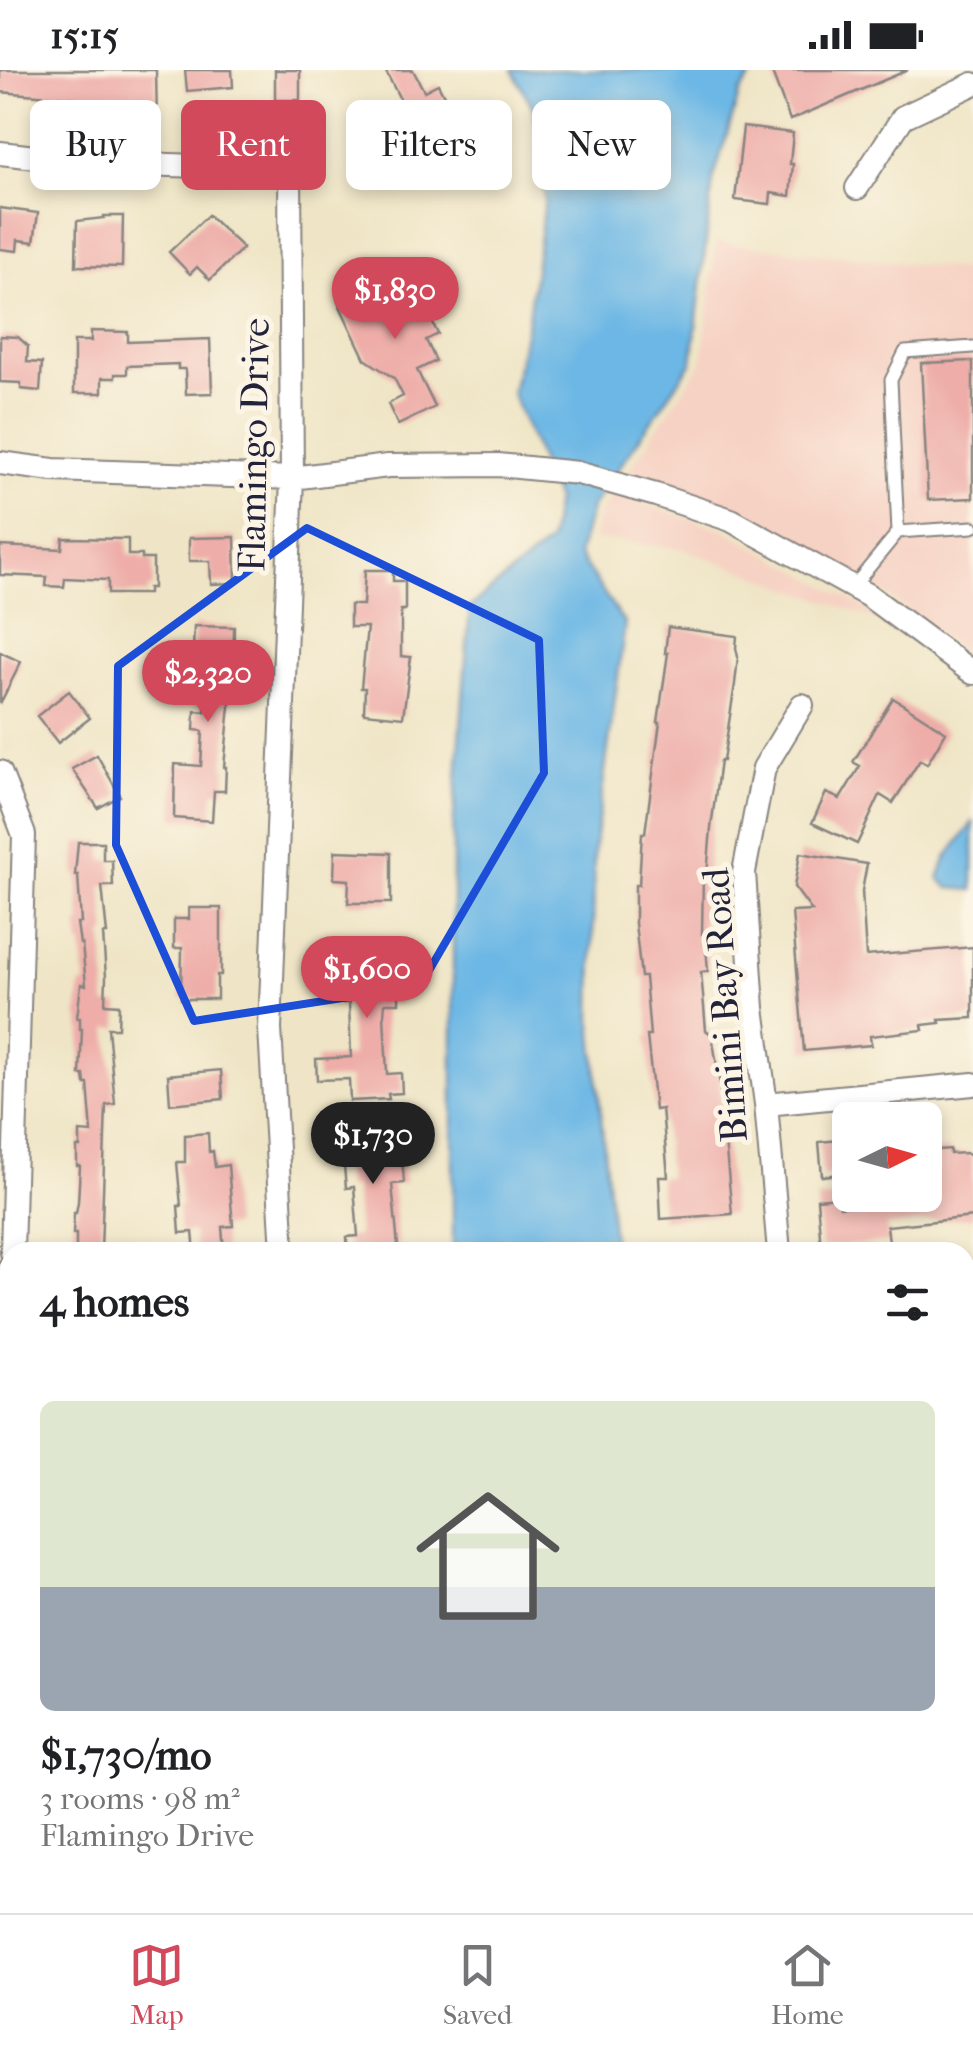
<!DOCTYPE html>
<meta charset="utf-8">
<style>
:root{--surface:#fff;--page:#f6f6f6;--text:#202124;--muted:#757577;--line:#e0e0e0;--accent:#d1495b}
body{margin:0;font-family:"IM FELL French Canon",serif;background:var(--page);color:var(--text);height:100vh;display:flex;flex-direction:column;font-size:38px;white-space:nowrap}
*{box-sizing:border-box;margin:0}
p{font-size:32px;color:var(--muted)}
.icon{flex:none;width:55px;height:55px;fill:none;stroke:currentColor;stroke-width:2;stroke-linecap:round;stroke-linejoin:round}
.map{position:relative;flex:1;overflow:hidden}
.side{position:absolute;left:0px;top:1172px;width:975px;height:672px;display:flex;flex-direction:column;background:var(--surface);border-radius:30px 30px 0 0;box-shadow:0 5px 15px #0003}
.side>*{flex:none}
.guide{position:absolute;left:30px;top:30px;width:915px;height:90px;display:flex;gap:20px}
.needle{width:65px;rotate:85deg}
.controls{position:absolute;left:832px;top:1032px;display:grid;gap:20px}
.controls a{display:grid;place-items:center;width:110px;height:110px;border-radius:15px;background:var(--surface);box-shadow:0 5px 15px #0003;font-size:50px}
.price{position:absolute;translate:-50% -85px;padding:0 22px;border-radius:35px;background:var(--accent);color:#fff;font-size:32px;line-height:65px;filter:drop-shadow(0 2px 5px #0008)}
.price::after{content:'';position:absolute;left:50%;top:60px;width:30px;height:22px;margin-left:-15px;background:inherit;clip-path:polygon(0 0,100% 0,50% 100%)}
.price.active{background:#222;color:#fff}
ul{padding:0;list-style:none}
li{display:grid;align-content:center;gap:20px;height:530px;padding:0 40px}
li span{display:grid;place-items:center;height:310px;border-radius:15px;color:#555}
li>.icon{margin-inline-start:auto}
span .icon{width:180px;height:180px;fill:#fffc;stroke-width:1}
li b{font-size:42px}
h2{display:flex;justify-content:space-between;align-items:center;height:120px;padding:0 40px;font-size:42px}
.tag{padding:0 35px;border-radius:15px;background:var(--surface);box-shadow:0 5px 15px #0003;font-size:35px;line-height:90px}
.tag.active{background:var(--accent);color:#fff}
.status{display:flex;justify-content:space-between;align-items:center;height:70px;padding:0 50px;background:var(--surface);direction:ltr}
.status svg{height:28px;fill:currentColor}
.tabs{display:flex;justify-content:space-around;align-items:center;height:140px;border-top:2px solid var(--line);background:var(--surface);font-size:28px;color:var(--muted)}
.tabs a{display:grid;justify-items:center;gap:5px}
.tabs .active{color:var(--accent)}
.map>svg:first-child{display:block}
</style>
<div class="status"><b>15:15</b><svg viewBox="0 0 49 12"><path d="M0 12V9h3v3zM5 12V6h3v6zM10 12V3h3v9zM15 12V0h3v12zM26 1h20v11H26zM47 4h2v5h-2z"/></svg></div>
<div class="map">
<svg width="973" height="1843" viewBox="0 0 973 1843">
<rect width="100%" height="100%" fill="#fcf5e5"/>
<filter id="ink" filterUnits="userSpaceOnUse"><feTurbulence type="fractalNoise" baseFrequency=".01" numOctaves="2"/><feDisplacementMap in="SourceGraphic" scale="20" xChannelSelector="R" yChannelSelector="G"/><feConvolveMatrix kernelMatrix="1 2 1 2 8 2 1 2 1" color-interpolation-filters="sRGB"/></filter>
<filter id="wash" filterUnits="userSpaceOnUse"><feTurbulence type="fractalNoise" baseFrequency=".0048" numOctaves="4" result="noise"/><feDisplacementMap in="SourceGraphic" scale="40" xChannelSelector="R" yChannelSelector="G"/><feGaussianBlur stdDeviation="2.25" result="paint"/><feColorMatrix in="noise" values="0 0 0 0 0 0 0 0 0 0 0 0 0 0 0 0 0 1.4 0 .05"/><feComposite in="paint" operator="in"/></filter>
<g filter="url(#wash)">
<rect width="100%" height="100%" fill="#efe5c6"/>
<!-- built -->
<path fill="#f6d2c4" d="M 716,172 L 973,201 L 973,589 L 877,518 L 735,440 L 626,405 L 702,292 Z
M 613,424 L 725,460 L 862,536 L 919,578 L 869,547 L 684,479 L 593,469 L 600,442 Z"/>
<!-- water -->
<path fill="#6cb7e5" stroke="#476c90" stroke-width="2.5" d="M 512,0 L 756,0 L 740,22 L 713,110 L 692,292 L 591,438 L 578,485 L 625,554 L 594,781 L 592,952 L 614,1182 L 453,1182 L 453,760 L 470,537 L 549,472 L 556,430 L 512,323 L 527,254 L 545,130 L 542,68 L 532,36 Z
M 973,752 L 973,820 L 949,818 L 939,808 L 947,787 Z
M 205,1835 L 369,1835 L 371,1843 L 205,1843 Z"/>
<g id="blocks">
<!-- building -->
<path fill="#eeada9" d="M 0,0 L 156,0 L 157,51 L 135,51 L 135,36 L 77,37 L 76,28 L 0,22 Z
M 185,0 L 232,0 L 233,17 L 187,21 Z
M 275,0 L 300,0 L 300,30 L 275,30 Z
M 385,0 L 413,0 L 424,21 L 438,14 L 466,70 L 415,95 L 404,72 L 415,67 L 399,37 L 403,35 Z
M 771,0 L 908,0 L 790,50 Z
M 743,57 L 793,63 L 790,94 L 793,94 L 790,126 L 771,123 L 770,134 L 735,130 Z
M 0,138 L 38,143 L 34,172 L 18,170 L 17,181 L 0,179 Z
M 208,145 L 243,178 L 210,210 L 197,197 L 190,204 L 169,182 Z
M 104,146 L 123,146 L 122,197 L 76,196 L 77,151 L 104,148 Z
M 379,211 L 388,228 L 414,215 L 438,264 L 426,270 L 436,291 L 417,300 L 435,337 L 398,355 L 388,334 L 403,326 L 394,308 L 365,289 L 338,232 Z
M 91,261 L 128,262 L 128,272 L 210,269 L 212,323 L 186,324 L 185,299 L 178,299 L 178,294 L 127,296 L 127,304 L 115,304 L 115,308 L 102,308 L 102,323 L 74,323 L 74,271 L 91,271 Z
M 0,266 L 18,267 L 28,276 L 27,292 L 42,293 L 40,321 L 21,319 L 21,313 L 0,312 Z
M 973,291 L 973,428 L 928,430 L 921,293 Z
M 235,467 L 236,513 L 211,514 L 210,491 L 189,491 L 189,468 Z
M 63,468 L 128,469 L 128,485 L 142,485 L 142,489 L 153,489 L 153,518 L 148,518 L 148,524 L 108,524 L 108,510 L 65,508 L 64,517 L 46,516 L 47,507 L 0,505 L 0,476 L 62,479 Z
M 365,500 L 393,500 L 393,511 L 405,511 L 405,540 L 401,540 L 401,586 L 411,587 L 403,647 L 364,643 L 365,618 L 361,618 L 367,557 L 350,557 L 350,535 L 363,535 Z
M 194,556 L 234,557 L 233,605 L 224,697 L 226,697 L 225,721 L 214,721 L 212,751 L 174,748 L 175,694 L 201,696 L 203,661 L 194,660 L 195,641 L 205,642 L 207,605 L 192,604 Z
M 668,557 L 737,566 L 736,578 L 738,587 L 735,614 L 723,691 L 720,691 L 711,758 L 707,805 L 703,805 L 702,864 L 705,866 L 708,901 L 701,902 L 706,960 L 712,965 L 719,1008 L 732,1144 L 661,1149 L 659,1107 L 668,1107 L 662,1039 L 655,1040 L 647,966 L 650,966 L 645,907 L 641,907 L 635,853 L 635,815 L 639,815 L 642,763 L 645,763 L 660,652 L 658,652 L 668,583 L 665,583 Z
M 0,582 L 21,592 L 0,634 Z
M 69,621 L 90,648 L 58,673 L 37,646 Z
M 893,628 L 946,662 L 927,694 L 920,690 L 893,733 L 880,725 L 857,774 L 812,753 L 826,723 L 840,729 L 860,696 L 853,692 Z
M 97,685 L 120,726 L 98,738 L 72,699 Z
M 78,772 L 103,772 L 103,790 L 112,790 L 113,816 L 102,816 L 107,864 L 103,864 L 106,907 L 105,934 L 119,935 L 118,958 L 108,958 L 115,1034 L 106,1035 L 101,1182 L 76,1182 L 76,1164 L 73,1164 L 74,1143 L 76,1143 L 78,1132 L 80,1096 L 77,1096 L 77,1077 L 80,1077 L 80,1062 L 92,1063 L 88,1014 L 85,1014 L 84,1005 L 80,1005 L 82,959 L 80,959 L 80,948 L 77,948 L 81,914 L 86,915 L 82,874 L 80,874 L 77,853 L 81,853 L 78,805 L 75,805 Z
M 335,781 L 391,783 L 391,833 L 348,833 L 349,810 L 334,809 Z
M 800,783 L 867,794 L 862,821 L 866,886 L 973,877 L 973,948 L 939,950 L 940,953 L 922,955 L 923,960 L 870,966 L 871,975 L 804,981 L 792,842 L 812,841 L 794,817 Z
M 189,838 L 221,838 L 221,905 L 217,905 L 217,929 L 181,929 L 182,878 L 174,878 L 174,849 L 189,849 Z
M 342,873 L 399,874 L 399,933 L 385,933 L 384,945 L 387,1004 L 401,1003 L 402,1023 L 388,1024 L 389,1029 L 350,1031 L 349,1009 L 317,1010 L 316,989 L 351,987 L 349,933 L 342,933 Z
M 221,1000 L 223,1029 L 170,1034 L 168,1005 Z
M 400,1060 L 404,1113 L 392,1114 L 398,1177 L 389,1178 L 389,1182 L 348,1182 L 347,1167 L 358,1166 L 354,1117 L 346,1118 L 341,1064 Z
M 208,1063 L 209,1082 L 213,1081 L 215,1097 L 228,1095 L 233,1156 L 222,1157 L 224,1182 L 195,1182 L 193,1162 L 180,1163 L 178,1136 L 181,1136 L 177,1092 L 185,1092 L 185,1065 Z
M 850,1069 L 850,1103 L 822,1106 L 819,1072 Z
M 950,1079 L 950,1084 L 966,1083 L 973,1088 L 973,1147 L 887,1156 L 889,1172 L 821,1178 L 817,1129 L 839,1127 L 840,1137 L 912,1130 L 912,1125 L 925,1125 L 925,1081 Z"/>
</g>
</g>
<g filter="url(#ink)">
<use href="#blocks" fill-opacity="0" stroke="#888480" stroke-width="2.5"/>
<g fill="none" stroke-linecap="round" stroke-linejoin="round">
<!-- service casing -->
<g stroke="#888480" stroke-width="15">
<path id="service" d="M 898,462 L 973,457
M 853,517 L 898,462 L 891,310 L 905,282 L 973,277"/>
</g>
<!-- minor casing -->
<g stroke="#888480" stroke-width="26">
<path id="minor" d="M 0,83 L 81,92 L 290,99 L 292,408 L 270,959 L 283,1182
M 857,118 L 903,47 L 973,14
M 0,393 L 53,400 L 292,408 L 388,396 L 498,395 L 578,403 L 656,425 L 731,450 L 869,526 L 973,603
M 0,702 L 24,765 L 12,1182
M 766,1034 L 973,1014
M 779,1182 L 766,1034 L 753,938 L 744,802 L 764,698 L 802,635
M 0,1212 L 10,1197
M 965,1325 L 973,1324
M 0,1380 L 10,1385
M 965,1611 L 973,1614
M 57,1835 L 58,1843
M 600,1835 L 611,1843"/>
</g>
<!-- service -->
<use href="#service" stroke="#fff" stroke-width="11"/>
<!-- minor -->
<use href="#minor" stroke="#fff" stroke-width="22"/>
</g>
</g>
<!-- marked area -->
<path fill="none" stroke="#1d4ed8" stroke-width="8" stroke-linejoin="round" d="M 307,458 L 539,570 L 544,703 L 420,916 L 194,951 L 116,775 L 118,596 Z"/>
<g text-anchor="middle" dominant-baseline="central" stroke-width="10" stroke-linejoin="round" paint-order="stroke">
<!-- street labels -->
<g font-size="38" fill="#22223b" stroke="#fcf5e5">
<text transform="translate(254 375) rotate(-89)">Flamingo Drive</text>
<text transform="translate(725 935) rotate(-94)">Bimini Bay Road</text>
</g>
</g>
</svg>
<div class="controls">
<a><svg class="needle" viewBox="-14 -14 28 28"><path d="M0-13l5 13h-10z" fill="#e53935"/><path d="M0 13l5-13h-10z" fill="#757577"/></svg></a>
</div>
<b class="price" style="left:395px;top:272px">$1,830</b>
<b class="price" style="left:208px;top:655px">$2,320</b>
<b class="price" style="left:367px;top:951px">$1,600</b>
<b class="price active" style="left:373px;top:1117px">$1,730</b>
<div class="guide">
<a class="tag">Buy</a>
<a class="tag active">Rent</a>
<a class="tag">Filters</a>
<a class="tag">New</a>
</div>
<section class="side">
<h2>4 homes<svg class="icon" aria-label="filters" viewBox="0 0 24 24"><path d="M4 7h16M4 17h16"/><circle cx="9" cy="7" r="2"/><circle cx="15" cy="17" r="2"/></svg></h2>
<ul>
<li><span style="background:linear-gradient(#dfe7d0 60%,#9aa5b1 0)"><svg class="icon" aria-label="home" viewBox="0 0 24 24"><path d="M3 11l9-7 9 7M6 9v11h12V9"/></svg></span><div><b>$1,730/mo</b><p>3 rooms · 98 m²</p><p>Flamingo Drive</p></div></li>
</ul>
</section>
</div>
<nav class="tabs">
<a class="active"><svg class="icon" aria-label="map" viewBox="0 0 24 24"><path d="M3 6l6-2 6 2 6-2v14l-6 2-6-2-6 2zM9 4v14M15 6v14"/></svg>Map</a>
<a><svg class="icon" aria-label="saved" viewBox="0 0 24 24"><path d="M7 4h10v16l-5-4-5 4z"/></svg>Saved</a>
<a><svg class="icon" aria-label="home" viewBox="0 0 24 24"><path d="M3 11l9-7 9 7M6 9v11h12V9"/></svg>Home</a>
</nav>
